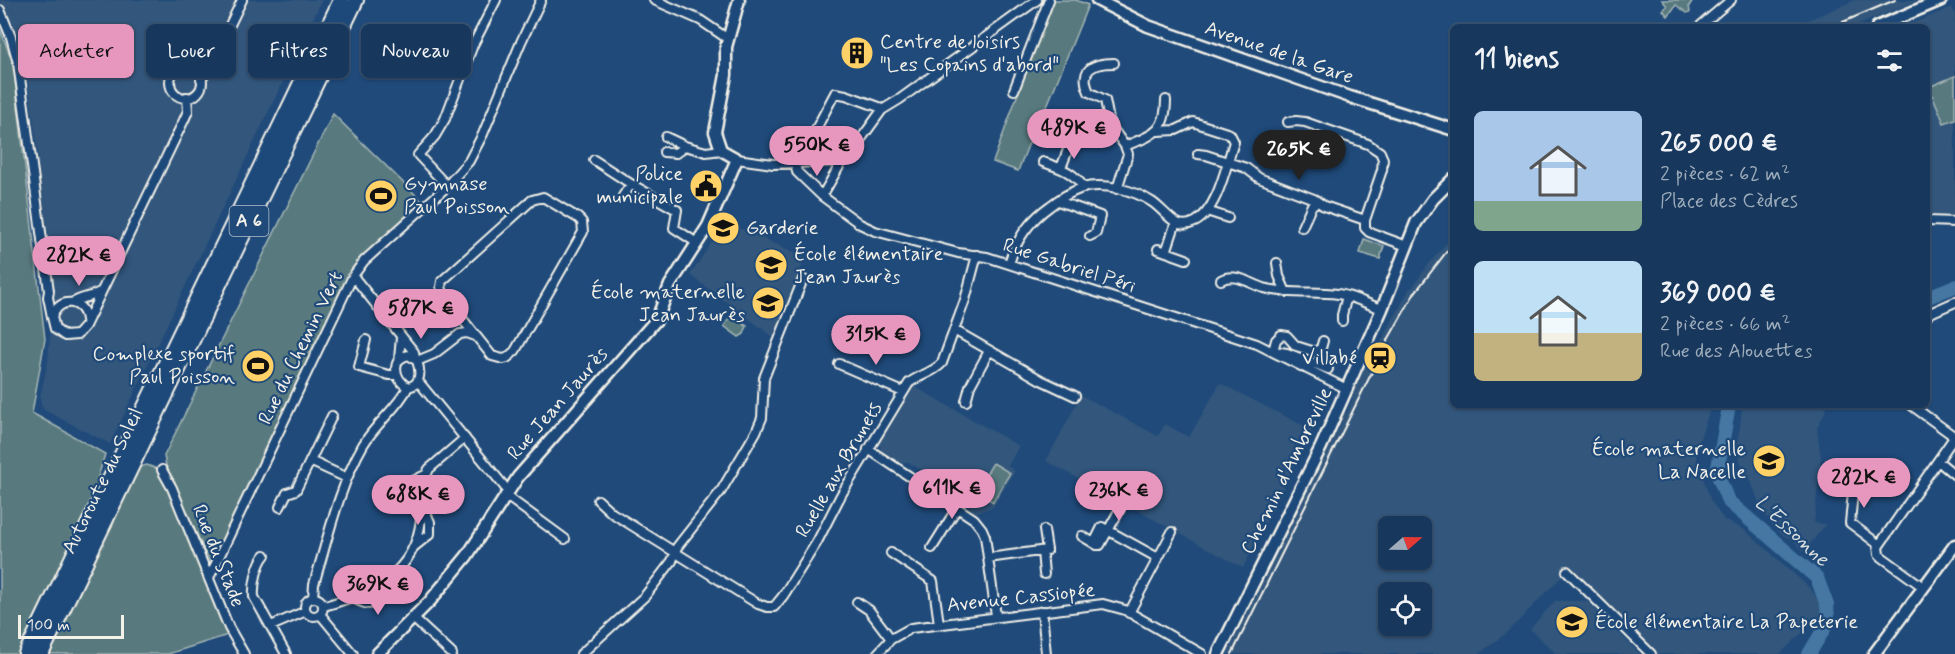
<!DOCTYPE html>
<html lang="fr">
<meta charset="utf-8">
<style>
:root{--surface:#17385c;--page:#203f62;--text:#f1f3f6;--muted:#9eacbb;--line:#365272;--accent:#e797bd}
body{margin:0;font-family:Mynerve,sans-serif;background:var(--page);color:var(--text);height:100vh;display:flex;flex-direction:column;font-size:22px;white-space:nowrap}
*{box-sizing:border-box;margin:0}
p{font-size:20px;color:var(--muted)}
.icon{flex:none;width:33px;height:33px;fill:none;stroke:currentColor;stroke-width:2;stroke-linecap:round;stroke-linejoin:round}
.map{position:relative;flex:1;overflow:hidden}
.side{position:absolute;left:1450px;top:24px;width:480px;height:384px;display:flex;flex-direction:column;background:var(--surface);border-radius:9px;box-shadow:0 2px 4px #0004,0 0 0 2px var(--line)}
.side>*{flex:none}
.top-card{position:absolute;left:18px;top:24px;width:570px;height:54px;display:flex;gap:12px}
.needle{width:39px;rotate:70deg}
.buttons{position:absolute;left:1378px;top:516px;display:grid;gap:12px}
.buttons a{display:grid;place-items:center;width:54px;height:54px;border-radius:9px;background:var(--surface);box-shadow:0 2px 4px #0004,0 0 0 2px var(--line);font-size:30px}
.scale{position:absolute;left:18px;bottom:15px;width:106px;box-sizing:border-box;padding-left:6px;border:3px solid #f4f1e8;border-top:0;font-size:16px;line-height:21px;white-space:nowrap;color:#f4f1e8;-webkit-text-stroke:4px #1f4a7a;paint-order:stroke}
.price{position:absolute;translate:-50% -51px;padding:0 14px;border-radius:21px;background:var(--accent);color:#111;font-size:20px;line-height:39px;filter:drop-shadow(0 2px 3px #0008)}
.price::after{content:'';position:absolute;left:50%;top:36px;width:18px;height:14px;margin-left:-9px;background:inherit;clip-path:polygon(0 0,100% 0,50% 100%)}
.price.selected{background:#222;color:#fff}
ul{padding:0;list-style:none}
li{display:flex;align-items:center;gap:18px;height:150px;padding:0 24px}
li span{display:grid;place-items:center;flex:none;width:168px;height:120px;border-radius:9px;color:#555}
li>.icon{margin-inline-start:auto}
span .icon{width:72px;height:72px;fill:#fffc;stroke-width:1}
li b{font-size:26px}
h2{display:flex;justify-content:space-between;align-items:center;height:72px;padding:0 24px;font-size:26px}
.pill{padding:0 21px;border-radius:9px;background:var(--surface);box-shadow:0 2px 4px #0004,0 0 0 2px var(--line);font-size:21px;line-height:54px}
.pill.selected{background:var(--accent);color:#111}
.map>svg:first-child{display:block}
</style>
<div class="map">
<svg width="1955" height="654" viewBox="0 0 1955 654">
<rect width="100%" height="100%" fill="#1f4a7a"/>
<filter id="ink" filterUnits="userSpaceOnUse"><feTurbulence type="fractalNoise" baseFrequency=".0167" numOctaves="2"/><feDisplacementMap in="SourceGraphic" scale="12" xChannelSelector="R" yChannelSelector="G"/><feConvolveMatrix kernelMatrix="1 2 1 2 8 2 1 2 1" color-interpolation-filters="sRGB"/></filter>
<g filter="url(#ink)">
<!-- built -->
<path fill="#32567c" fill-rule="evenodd" d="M 0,0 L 322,0 L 110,444 L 44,410 L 41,405 L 40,397 L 48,361 L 53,291 L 37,174 L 38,153 L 25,64 L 18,44 L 13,23 L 7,16 Z
M 1855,0 L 1918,0 L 1854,27 L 1792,27 Z
M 1952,7 L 1955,14 L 1955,221 L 1928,218 L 1928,27 L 1903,27 Z
M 714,220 L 735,226 L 805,257 L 776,339 L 690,275 L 717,234 L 710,230 Z
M 1453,235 L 1454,405 L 1712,405 L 1695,452 L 1710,499 L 1724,520 L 1745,530 L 1810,588 L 1822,605 L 1823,613 L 1780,654 L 1651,654 L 1567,571 L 1508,632 L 1479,654 L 1227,654 L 1342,421 L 1338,419 L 1342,412 L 1346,413 L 1353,398 L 1351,397 L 1353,391 L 1352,388 L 1366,357 L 1374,354 L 1410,288 L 1412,288 L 1425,269 ZM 1389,526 L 1422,526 L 1422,560 L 1389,560 ZM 1389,592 L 1422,592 L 1422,626 L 1389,626 Z
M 1220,383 L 1312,430 L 1243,568 L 1046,461 L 1081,395 L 1158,436 L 1165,424 L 1189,437 Z
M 912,385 L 1019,446 L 1008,466 L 1015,471 L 993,507 L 975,513 L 968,509 L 968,500 L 957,492 L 908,462 L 898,463 L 882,453 L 878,440 Z
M 1742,405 L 1824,405 L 1827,408 L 1817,428 L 1821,458 L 1814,523 L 1826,524 L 1804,552 L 1794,541 L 1781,534 L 1771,524 L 1760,506 L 1749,476 L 1741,464 L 1736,445 L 1740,427 Z
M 1555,601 L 1587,601 L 1640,654 L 1556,654 L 1530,629 Z"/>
<!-- green -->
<path fill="#597a7f" stroke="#a6b6b4" stroke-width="1.5" d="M 1052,0 L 1076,0 L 1088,5 L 1032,143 L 1029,143 L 1018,171 L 993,162 Z
M 1662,0 L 1693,0 L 1689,6 L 1690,12 L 1687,13 L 1676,5 L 1668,16 L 1663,10 L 1667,6 Z
M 0,29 L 13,63 L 45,339 L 32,413 L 105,454 L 98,477 L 147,465 L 160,470 L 231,634 L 168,654 L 0,654 Z
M 1955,76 L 1955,119 L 1944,123 L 1929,87 Z
M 333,114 L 426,205 L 363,260 L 212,567 L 167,470 L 164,456 Z
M 1364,239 L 1384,246 L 1380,259 L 1360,253 Z
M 731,316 L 747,326 L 744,334 L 739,337 L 724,326 Z
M 993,463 L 1010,473 L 993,502 L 976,491 Z"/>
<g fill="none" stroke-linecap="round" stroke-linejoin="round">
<!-- river -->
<path stroke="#4477a2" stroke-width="14" d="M 1928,297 L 1955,286
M 1729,405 L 1717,473 L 1728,501 L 1817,578 L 1827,605 L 1828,618 L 1824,629 L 1809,654"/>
<!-- street casing -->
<g stroke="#f4f1e8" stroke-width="12">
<path id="street" d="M 654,0 L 700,20 L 728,39
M 0,10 L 11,37 L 18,63 L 49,291 L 48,297 L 52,317
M 1699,27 L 1731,0
M 1114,63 C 1092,63 1079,70 1089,92 L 1105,100 L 1110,125 L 1125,146 C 1152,135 1166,133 1166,100
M170 82a16 16 0 1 1 32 0a16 16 0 1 1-32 0Z
M 201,79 L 210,66 L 242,0
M 1014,90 L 1049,0
M 1288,122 L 1296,121 L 1305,122 L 1368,144 L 1380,152 L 1383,159 L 1382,170 L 1365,220 L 1365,228 L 1369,232 L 1407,246
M 666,137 L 685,146
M 664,152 L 676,153 L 685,146 L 706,152 L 721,150
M 1198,154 L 1206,155 L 1246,168 L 1259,178 L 1314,199 L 1324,206 L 1365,220
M 737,159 L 773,164 L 839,161 L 853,150 L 882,110 L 900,99 L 1037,0
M 594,160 L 631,184
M 1043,162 C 1060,168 1073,171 1084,188
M 795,163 L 797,172 L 822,196 L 860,224 L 875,231 L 958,253 L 987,257 L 1257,344 L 1347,389
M 798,163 L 835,93 L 846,95 L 879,107 L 882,110
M 1061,168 L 1069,147 L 1068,139
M 447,186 L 418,155 L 435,136 L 445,119 L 473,45 L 496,0
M 1117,189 L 1128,154 L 1125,146
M 623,196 L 631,184 L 677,210 L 674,228 L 697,243
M 822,196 L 840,165 L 839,161
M 543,197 L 578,218 L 582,222 L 583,232 L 515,351 L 507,358 L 503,359 L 492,356 L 444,296 L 441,287 L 442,281 L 532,200 Z
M 1058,201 L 1100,216 L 1096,233 L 1090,236
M 1207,211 L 1228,218
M 1928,221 L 1955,222
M 1302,227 L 1312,205 L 1318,202
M 1158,249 L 1186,259
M 1166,252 L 1176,222
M 1277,263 L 1279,276 L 1286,292
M 1009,264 C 1016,239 1029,221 1050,206 C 1059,199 1071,192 1082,188 C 1104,182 1134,190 1152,202 C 1161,208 1168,218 1177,223 C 1183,226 1189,225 1195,222 C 1218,210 1226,165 1234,142 L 1230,134 L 1193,122 L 1176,130 L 1158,131
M 353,276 L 414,352 L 415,359
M 1221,280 C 1235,272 1251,284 1264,288 C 1289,295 1313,291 1338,294 C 1353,296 1367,304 1382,309
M 73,303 C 78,298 92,297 100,292
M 1928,314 L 1955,302
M 86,320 C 84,299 59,296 52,317 L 55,329 L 65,336 L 77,335 L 85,326 L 184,120 L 188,111 L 187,97
M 1342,321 L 1342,315 L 1347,296
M 954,330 L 1041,380 L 1075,396
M 366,340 L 359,367 L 389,375 L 396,375
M 1273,351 L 1276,340 L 1281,335 L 1287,336 L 1296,346 L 1315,352 L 1321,348 L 1323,341
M 1274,351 L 1287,353 L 1328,369
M 409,355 L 417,361 C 421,372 421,385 408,387 C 394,380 390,358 409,355 Z
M 399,359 L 401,337
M 417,361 L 434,354 L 460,334 L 467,333 L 475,336
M 839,364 L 903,392
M 418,381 L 508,491
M 966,401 L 970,386 L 989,351
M 1911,405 L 1955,437
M 868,449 L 974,519 L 982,529 L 985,536 L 996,616
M 310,461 L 347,478
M 1938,461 L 1955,475
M 162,470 L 172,488 L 229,628 L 244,654
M 1855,472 L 1850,523 L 1878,544
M 422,495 L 406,494 L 407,484 L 425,475
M 505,495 L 565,539
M 598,500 L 612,513 L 758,604 L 767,607 L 774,607 L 783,596 L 817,542 L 841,495 L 909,383 C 919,375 933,373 942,363 L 965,300 L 977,255
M 280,507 L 287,493 L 296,490 L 332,416
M 1082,536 L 1097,545 L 1100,545 L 1120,509
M 1094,543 L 1102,527 L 1158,558
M 415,546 L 430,534 L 430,522 L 423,507
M 932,548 L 957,508
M 1042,551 L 1044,574
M 891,553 L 933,581 L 939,624
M 265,555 C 257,564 253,585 254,597 L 286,654
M 988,558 L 1047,550 L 1044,530
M 1567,571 L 1651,654
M 209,578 L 353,276 L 364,261 L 444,189 L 469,161 L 483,134 L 521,42 L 541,0
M 1923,587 L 1882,557 L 1879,554 L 1878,547 L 1955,436
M305 607a9 9 0 1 1 18 0a9 9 0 1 1-18 0Z
M 313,598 L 314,584 C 328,538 339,487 363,445 C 376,423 397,409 408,387
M 353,598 C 374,608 374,606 380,585
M 857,602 L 869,610 L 891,639
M 324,606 C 371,593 415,575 421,519 C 423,501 420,485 429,469 L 465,438
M 1042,611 L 1046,654
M 1129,613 L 1172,532
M 320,614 L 353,654
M 413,618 L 452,654
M 271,626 L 306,611
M 581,654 L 645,596 L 672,561 L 677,547 L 721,491 L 756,432 L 762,418 L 764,378 L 803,279
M 877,654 L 891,639 L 911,628 L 1103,604 L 1125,610 L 1202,654"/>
</g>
<!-- secondary casing -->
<g stroke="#f4f1e8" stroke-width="15">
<path id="secondary" d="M 1097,0 L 1148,26 L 1350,97 L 1454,130
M 1877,27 L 1941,0
M 377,654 L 430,601 L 467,556 L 518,477 L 657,319 L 670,285 L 708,226 L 737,159 L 721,150 L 715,132 L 726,75 L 726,47 L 739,0
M 1218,654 L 1321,447 L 1382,309 L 1416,223 L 1433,199 L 1454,178
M 1874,654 L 1955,545"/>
</g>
<!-- highway casing -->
<g stroke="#f4f1e8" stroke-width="18">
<path id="highway" d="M 26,654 L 341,0
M 41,654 L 356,0"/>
</g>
<!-- street -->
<use href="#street" stroke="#1f4a7a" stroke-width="8"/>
<!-- secondary -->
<use href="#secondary" stroke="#1f4a7a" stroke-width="10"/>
<!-- highway -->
<use href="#highway" stroke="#1f4a7a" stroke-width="14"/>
<!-- rail -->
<path stroke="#f4f1e8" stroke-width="2" d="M 1831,27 L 1895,0
M 1232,654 L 1389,338 L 1414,294 L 1454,242"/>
</g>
</g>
<!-- icons -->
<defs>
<g id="building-disc" transform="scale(1.725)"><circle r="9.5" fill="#ffd166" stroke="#1f4a7a"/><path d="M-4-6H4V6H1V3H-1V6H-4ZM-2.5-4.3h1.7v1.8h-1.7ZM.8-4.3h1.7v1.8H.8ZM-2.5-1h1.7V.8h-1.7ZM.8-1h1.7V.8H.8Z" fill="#111"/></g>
<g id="civic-disc" transform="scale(1.725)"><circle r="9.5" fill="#ffd166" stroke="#1f4a7a"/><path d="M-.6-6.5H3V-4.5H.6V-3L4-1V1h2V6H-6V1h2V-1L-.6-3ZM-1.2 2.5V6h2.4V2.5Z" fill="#111"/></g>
<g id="stadium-disc" transform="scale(1.725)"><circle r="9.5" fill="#ffd166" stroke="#1f4a7a"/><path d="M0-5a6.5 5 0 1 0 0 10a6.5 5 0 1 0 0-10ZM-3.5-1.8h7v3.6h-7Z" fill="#111"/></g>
<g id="school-disc" transform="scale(1.725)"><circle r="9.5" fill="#ffd166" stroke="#1f4a7a"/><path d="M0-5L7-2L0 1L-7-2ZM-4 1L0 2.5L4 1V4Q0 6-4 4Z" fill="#111"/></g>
<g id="station-disc" transform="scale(1.725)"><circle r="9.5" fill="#ffd166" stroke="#1f4a7a"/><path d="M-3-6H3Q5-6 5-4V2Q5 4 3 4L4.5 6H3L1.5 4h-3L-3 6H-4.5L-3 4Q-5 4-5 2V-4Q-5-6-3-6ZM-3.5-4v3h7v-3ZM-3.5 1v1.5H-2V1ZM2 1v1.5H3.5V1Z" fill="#111"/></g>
</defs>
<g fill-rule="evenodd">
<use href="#building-disc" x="857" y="53"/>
<use href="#civic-disc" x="706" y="186"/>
<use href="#stadium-disc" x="381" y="196"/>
<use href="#school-disc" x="723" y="228"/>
<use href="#school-disc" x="771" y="265"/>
<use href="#school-disc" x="768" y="303"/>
<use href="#station-disc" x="1380" y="358"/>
<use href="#stadium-disc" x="258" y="366"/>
<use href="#school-disc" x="1769" y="461"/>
<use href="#school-disc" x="1572" y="622"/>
</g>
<g text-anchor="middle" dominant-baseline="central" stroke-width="4.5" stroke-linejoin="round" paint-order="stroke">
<!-- shield labels -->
<rect fill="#1f4a7a" stroke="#b4bfc7" stroke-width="1.5" x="229.5" y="206" width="39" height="30" rx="4.5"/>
<g font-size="18" font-weight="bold" fill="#f4f1e8">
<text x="249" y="221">A 6</text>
</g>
<!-- poi labels -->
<g font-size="20" fill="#f4f1e8" stroke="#1f4a7a" text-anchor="start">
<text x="880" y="42">Centre de loisirs<tspan x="880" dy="23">"Les Copains d'abord"</tspan></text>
<text x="683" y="174" text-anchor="end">Police<tspan x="683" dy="23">municipale</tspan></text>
<text x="404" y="184">Gymnase<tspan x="404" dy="23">Paul Poisson</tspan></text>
<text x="746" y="228">Garderie</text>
<text x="794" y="254">École élémentaire<tspan x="794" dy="23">Jean Jaurès</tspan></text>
<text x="745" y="292" text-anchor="end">École maternelle<tspan x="745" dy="23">Jean Jaurès</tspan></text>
<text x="235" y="354" text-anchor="end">Complexe sportif<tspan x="235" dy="23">Paul Poisson</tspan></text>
<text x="1357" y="358" text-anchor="end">Villabé</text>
<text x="1746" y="449" text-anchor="end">École maternelle<tspan x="1746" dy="23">La Nacelle</tspan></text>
<text x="1595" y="622">École élémentaire La Papeterie</text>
</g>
<!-- street labels -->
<g font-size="20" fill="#f4f1e8" stroke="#1f4a7a">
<text transform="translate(1279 53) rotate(19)">Avenue de la Gare</text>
<text transform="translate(1069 266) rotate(18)">Rue Gabriel Péri</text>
<text transform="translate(301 348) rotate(-64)">Rue du Chemin Vert</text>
<text transform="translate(558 404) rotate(-49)">Rue Jean Jaurès</text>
<text transform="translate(839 470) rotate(-60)">Ruelle aux Brunets</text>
<text transform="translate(1287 471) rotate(-64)">Chemin d'Ambreville</text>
<text transform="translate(103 481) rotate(-64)">Autoroute du Soleil</text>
<text transform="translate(218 556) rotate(68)">Rue du Stade</text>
<text transform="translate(1021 598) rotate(-6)">Avenue Cassiopée</text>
</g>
<!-- water labels -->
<g font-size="21" font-style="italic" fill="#dadfde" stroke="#1f4a7a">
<text transform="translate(1792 531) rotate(43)">L'Essonne</text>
</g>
</g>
</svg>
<div class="buttons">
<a><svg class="needle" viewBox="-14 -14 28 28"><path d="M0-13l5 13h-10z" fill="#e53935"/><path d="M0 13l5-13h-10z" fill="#9eacbb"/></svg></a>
<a><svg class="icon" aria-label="locate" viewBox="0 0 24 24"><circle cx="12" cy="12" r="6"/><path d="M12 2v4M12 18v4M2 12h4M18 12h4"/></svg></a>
</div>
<div class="scale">100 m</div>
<b class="price" style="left:1074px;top:160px">489K €</b>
<b class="price" style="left:817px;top:177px">550K €</b>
<b class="price selected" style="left:1299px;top:181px">265K €</b>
<b class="price" style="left:79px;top:287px">282K €</b>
<b class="price" style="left:421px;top:340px">587K €</b>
<b class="price" style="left:876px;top:366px">315K €</b>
<b class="price" style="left:1864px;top:509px">282K €</b>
<b class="price" style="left:952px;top:520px">611K €</b>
<b class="price" style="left:1119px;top:522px">236K €</b>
<b class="price" style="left:418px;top:526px">688K €</b>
<b class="price" style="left:378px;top:616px">369K €</b>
<div class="top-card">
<a class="pill selected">Acheter</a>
<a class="pill">Louer</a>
<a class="pill">Filtres</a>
<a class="pill">Nouveau</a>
</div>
<section class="side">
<h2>11 biens<svg class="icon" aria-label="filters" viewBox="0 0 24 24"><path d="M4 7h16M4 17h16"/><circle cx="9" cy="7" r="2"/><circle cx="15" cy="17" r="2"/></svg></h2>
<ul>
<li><span style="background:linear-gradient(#a9c7e8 75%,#7fa58c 0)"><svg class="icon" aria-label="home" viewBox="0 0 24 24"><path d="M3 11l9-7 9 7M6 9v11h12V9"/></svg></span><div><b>265 000 €</b><p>2 pièces · 62 m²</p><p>Place des Cèdres</p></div></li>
<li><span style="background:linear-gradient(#bfe0f5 60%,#c2b280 0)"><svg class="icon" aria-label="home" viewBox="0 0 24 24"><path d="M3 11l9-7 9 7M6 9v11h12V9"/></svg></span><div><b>369 000 €</b><p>2 pièces · 66 m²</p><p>Rue des Alouettes</p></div></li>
</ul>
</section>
</div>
